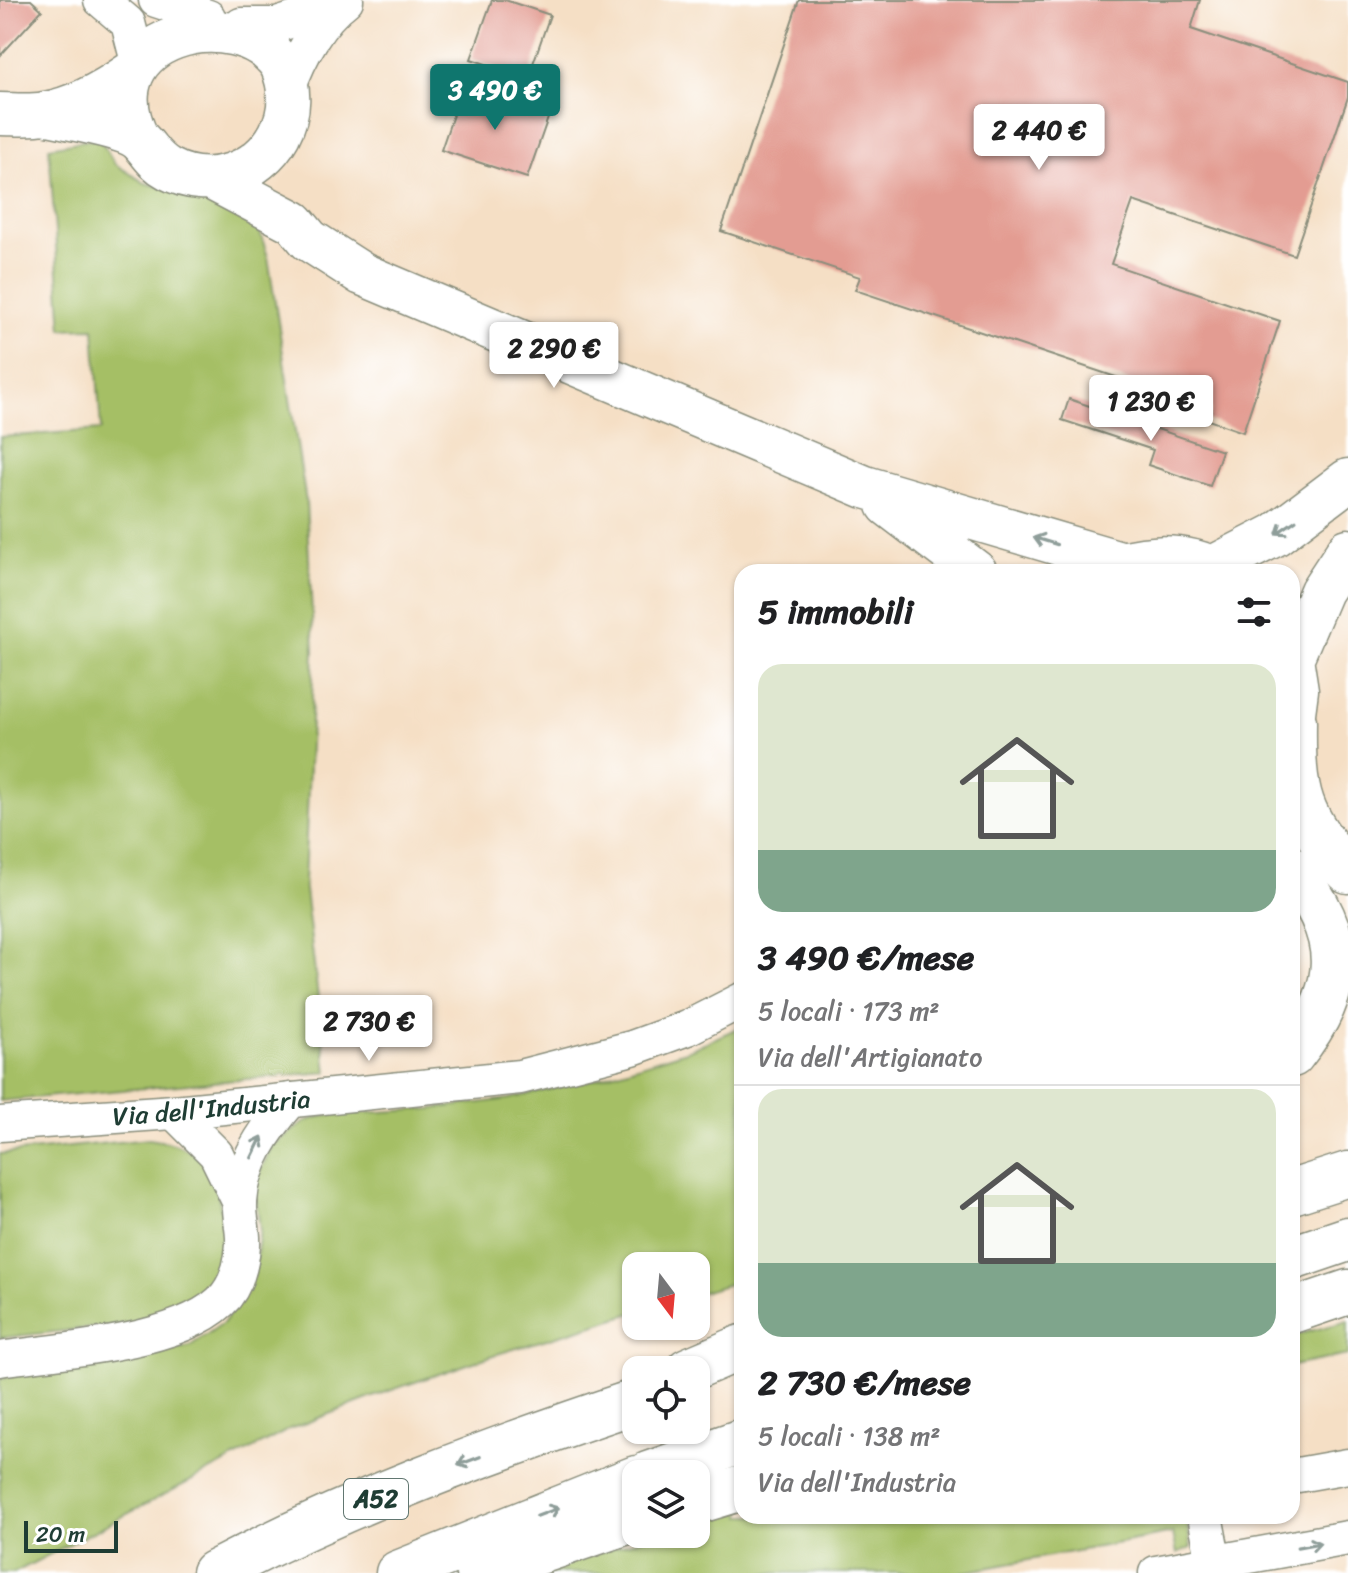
<!DOCTYPE html>
<html lang="it">
<meta charset="utf-8">
<style>
:root{--surface:#fff;--page:#f6f6f6;--text:#202124;--muted:#757577;--line:#e0e0e0;--accent:#0f766e}
body{margin:0;font-family:Sriracha,sans-serif;background:var(--page);color:var(--text);height:100vh;display:flex;flex-direction:column;font-size:30px;white-space:nowrap}
*{box-sizing:border-box;margin:0}
p{font-size:26px;color:var(--muted)}
.icon{flex:none;width:44px;height:44px;fill:none;stroke:currentColor;stroke-width:2;stroke-linecap:round;stroke-linejoin:round}
.map{position:relative;flex:1;overflow:hidden}
.sheet{position:absolute;left:734px;top:564px;width:566px;height:960px;display:flex;flex-direction:column;background:var(--surface);border-radius:24px;box-shadow:0 2px 6px #0004}
.sheet>*{flex:none}
.needle{width:52px;rotate:164deg}
.controls{position:absolute;left:622px;top:1252px;display:grid;gap:16px}
.controls a{display:grid;place-items:center;width:88px;height:88px;border-radius:16px;background:var(--surface);box-shadow:0 2px 6px #0004;font-size:40px}
.scale{position:absolute;left:24px;bottom:20px;width:94px;box-sizing:border-box;padding-left:8px;border:4px solid #1f3d34;border-top:0;font-size:22px;line-height:28px;white-space:nowrap;color:#1f3d34;-webkit-text-stroke:6px #fff;paint-order:stroke}
.price{position:absolute;translate:-50% -68px;padding:0 18px;border-radius:8px;background:#fff;color:#222;font-size:26px;line-height:52px;filter:drop-shadow(0 2px 4px #0008)}
.price::after{content:'';position:absolute;left:50%;top:48px;width:24px;height:18px;margin-left:-12px;background:inherit;clip-path:polygon(0 0,100% 0,50% 100%)}
.price.current{background:var(--accent);color:#fff}
ul{padding:0;list-style:none}
li{display:grid;align-content:center;gap:16px;height:424px;padding:0 24px}
li+li{border-top:2px solid var(--line)}
li span{display:grid;place-items:center;height:248px;border-radius:24px;color:#555}
li>.icon{margin-inline-start:auto}
span .icon{width:144px;height:144px;fill:#fffc;stroke-width:1}
li b{font-size:34px}
h2{display:flex;justify-content:space-between;align-items:center;height:96px;padding:0 24px;font-size:34px}
.map>svg:first-child{display:block}
</style>
<div class="map">
<svg width="1348" height="1573" viewBox="0 0 1348 1573">
<rect width="100%" height="100%" fill="#fff"/>
<filter id="ink" filterUnits="userSpaceOnUse"><feTurbulence type="fractalNoise" baseFrequency=".0125" numOctaves="2"/><feDisplacementMap in="SourceGraphic" scale="16" xChannelSelector="R" yChannelSelector="G"/><feConvolveMatrix kernelMatrix="1 2 1 2 8 2 1 2 1" color-interpolation-filters="sRGB"/></filter>
<filter id="wash" filterUnits="userSpaceOnUse"><feTurbulence type="fractalNoise" baseFrequency=".006" numOctaves="4" result="noise"/><feDisplacementMap in="SourceGraphic" scale="32" xChannelSelector="R" yChannelSelector="G"/><feGaussianBlur stdDeviation="1.8" result="paint"/><feColorMatrix in="noise" values="0 0 0 0 0 0 0 0 0 0 0 0 0 0 0 0 0 1.4 0 .05"/><feComposite in="paint" operator="in"/></filter>
<g filter="url(#wash)">
<rect width="100%" height="100%" fill="#f5dfc5"/>
<!-- green -->
<path fill="#a5bf65" stroke="#627e4c" stroke-width="2" d="M 99,138 L 115,164 L 145,183 L 185,193 L 218,198 L 260,232 L 268,257 L 306,502 L 314,651 L 304,882 L 327,1072 L 0,1101 L 0,437 L 101,430 L 94,328 L 62,329 L 49,147 Z
M 742,1026 L 742,1280 L 696,1294 L 696,1266 L 636,1266 L 636,1312 L 494,1355 L 386,1392 L 290,1429 L 14,1573 L 0,1573 L 0,1378 L 153,1355 L 190,1346 L 223,1323 L 240,1300 L 254,1274 L 260,1230 L 254,1184 L 272,1146 L 306,1121 L 327,1115 L 431,1109 L 509,1099 L 595,1079 L 689,1050 Z
M 149,1139 C 170,1142 191,1146 204,1164 C 229,1199 233,1279 193,1305 C 185,1310 174,1316 165,1319 C 151,1324 132,1323 117,1325 C 78,1329 39,1334 0,1338 L 0,1154 Z
M 1348,1321 L 1348,1355 L 1292,1366 L 1292,1336 Z
M 742,1510 L 742,1516 L 1186,1516 L 1191,1548 L 1177,1554 L 1173,1533 L 959,1573 L 531,1573 L 658,1534 L 696,1534 L 696,1523 Z"/>
<g id="blocks">
<!-- building -->
<path fill="#e39c92" d="M 0,0 L 31,0 L 42,10 L 0,56 Z
M 492,0 L 505,0 L 550,15 L 528,78 L 471,59 Z
M 799,0 L 1200,0 L 1191,29 L 1348,82 L 1348,97 L 1294,255 L 1133,201 L 1111,264 L 1280,321 L 1243,432 L 1208,420 L 1212,409 L 855,290 L 860,277 L 721,231 Z
M 463,86 L 549,115 L 527,178 L 441,150 Z
M 1069,399 L 1222,451 L 1210,486 L 1148,465 L 1153,450 L 1062,420 Z"/>
</g>
</g>
<g filter="url(#ink)">
<use href="#blocks" fill-opacity="0" stroke="#8a8e7c" stroke-width="2"/>
<g fill="none" stroke-linecap="round" stroke-linejoin="round">
<!-- minor casing -->
<g stroke="#8a8e7c" stroke-width="37">
<g id="minor">
<path d="M 101,0 L 128,23 L 137,58"/>
<path d="M 156,0 L 208,17"/>
<path d="M 241,25 L 277,25 L 339,5"/>
<path d="M 288,89 C 299,57 319,20 346,0"/>
<path d="M 174,1112 L 216,1154 L 240,1203"/>
<path id="s1" d="M 0,1124 L 174,1112 L 520,1077 L 632,1048 L 687,1028 L 742,1000"/>
<path d="M 0,1359 C 60,1350 186,1343 226,1296 C 237,1282 242,1262 243,1244 C 244,1230 239,1216 240,1202 C 242,1162 266,1129 291,1100"/>
<path d="M 1292,1476 L 1348,1466"/>
<path d="M 1205,1516 L 1216,1573"/>
<path d="M 1156,1573 L 1348,1538"/>
</g>
</g>
<!-- major casing -->
<g stroke="#8a8e7c" stroke-width="45">
<path id="major" d="M 44,113 C 67,119 121,126 138,139 C 149,148 152,160 169,169 C 208,190 258,174 279,135 C 291,113 291,88 281,65 C 238,0 87,34 138,139
M 0,114 C 14,114 30,116 45,113 C 76,108 105,91 131,73
M 212,179 L 294,222 L 309,240 L 362,274 L 865,487 L 1120,562
M 888,505 L 976,572
M 1213,567 L 1275,535 L 1348,480
M 1096,572 C 1136,555 1182,550 1221,572
M 1292,658 L 1297,690 L 1292,728
M 1292,659 L 1321,591 L 1348,550"/>
</g>
<!-- highway casing -->
<g stroke="#8a8e7c" stroke-width="47">
<path id="highway" d="M 1294,722 C 1293,793 1298,817 1348,871
M 1292,869 C 1347,937 1346,987 1292,1055
M 1292,1192 L 1348,1174
M 1292,1258 L 1348,1239
M 1292,1311 L 1348,1292
M 688,1370 L 742,1347
M 648,1474 L 742,1441
M 696,1502 L 742,1488
M 214,1573 C 348,1502 493,1449 636,1401
M 398,1573 L 636,1478
M 478,1573 L 636,1519"/>
</g>
<!-- minor -->
<use href="#minor" stroke="#fff" stroke-width="34"/>
<!-- major -->
<use href="#major" stroke="#fff" stroke-width="42"/>
<!-- highway -->
<use href="#highway" stroke="#fff" stroke-width="44"/>
</g>
<!-- one-way arrows -->
<defs><path id="oneway-shaft" d="M-6 0H5M1.5-3L5.5 0L1.5 3" fill="none" stroke-width="1.6" stroke-linecap="round" stroke-linejoin="round" transform="scale(2)"/></defs>
<g stroke="#8f9e9a">
<use href="#oneway-shaft" transform="translate(1286 527) rotate(146)"/>
<use href="#oneway-shaft" transform="translate(1045 541) rotate(-163)"/>
<use href="#oneway-shaft" transform="translate(257 1147) rotate(-64)"/>
<use href="#oneway-shaft" transform="translate(469 1461) rotate(159)"/>
<use href="#oneway-shaft" transform="translate(548 1512) rotate(-21)"/>
<use href="#oneway-shaft" transform="translate(1309 1545) rotate(-10)"/>
</g>
</g>
<g text-anchor="middle" dominant-baseline="central" stroke-width="7" stroke-linejoin="round" paint-order="stroke">
<!-- shield labels -->
<rect fill="#fff" stroke="#627771" stroke-width="2" x="344" y="1479" width="64" height="40" rx="6"/>
<g font-size="24" font-weight="bold" fill="#1f3d34">
<text x="376" y="1499">A52</text>
</g>
<!-- street labels -->
<g font-size="26" fill="#1f3d34" stroke="#fff">
<text stroke="none"><textPath href="#s1" startOffset="212">Via dell'Industria</textPath></text>
</g>
</g>
</svg>
<div class="controls">
<a><svg class="needle" viewBox="-14 -14 28 28"><path d="M0-13l5 13h-10z" fill="#e53935"/><path d="M0 13l5-13h-10z" fill="#757577"/></svg></a>
<a><svg class="icon" aria-label="locate" viewBox="0 0 24 24"><circle cx="12" cy="12" r="6"/><path d="M12 2v4M12 18v4M2 12h4M18 12h4"/></svg></a>
<a><svg class="icon" aria-label="layers" viewBox="0 0 24 24"><path d="M12 4l9 5-9 5-9-5zM3 14l9 5 9-5"/></svg></a>
</div>
<div class="scale">20 m</div>
<b class="price current" style="left:495px;top:132px">3 490 €</b>
<b class="price" style="left:1039px;top:172px">2 440 €</b>
<b class="price" style="left:554px;top:390px">2 290 €</b>
<b class="price" style="left:1151px;top:443px">1 230 €</b>
<b class="price" style="left:369px;top:1063px">2 730 €</b>
<section class="sheet">
<h2>5 immobili<svg class="icon" aria-label="filters" viewBox="0 0 24 24"><path d="M4 7h16M4 17h16"/><circle cx="9" cy="7" r="2"/><circle cx="15" cy="17" r="2"/></svg></h2>
<ul>
<li><span style="background:linear-gradient(#dfe7d0 75%,#7fa58c 0)"><svg class="icon" aria-label="home" viewBox="0 0 24 24"><path d="M3 11l9-7 9 7M6 9v11h12V9"/></svg></span><div><b>3 490 €/mese</b><p>5 locali · 173 m²</p><p>Via dell'Artigianato</p></div></li>
<li><span style="background:linear-gradient(#dfe7d0 70%,#7fa58c 0)"><svg class="icon" aria-label="home" viewBox="0 0 24 24"><path d="M3 11l9-7 9 7M6 9v11h12V9"/></svg></span><div><b>2 730 €/mese</b><p>5 locali · 138 m²</p><p>Via dell'Industria</p></div></li>
</ul>
</section>
</div>
